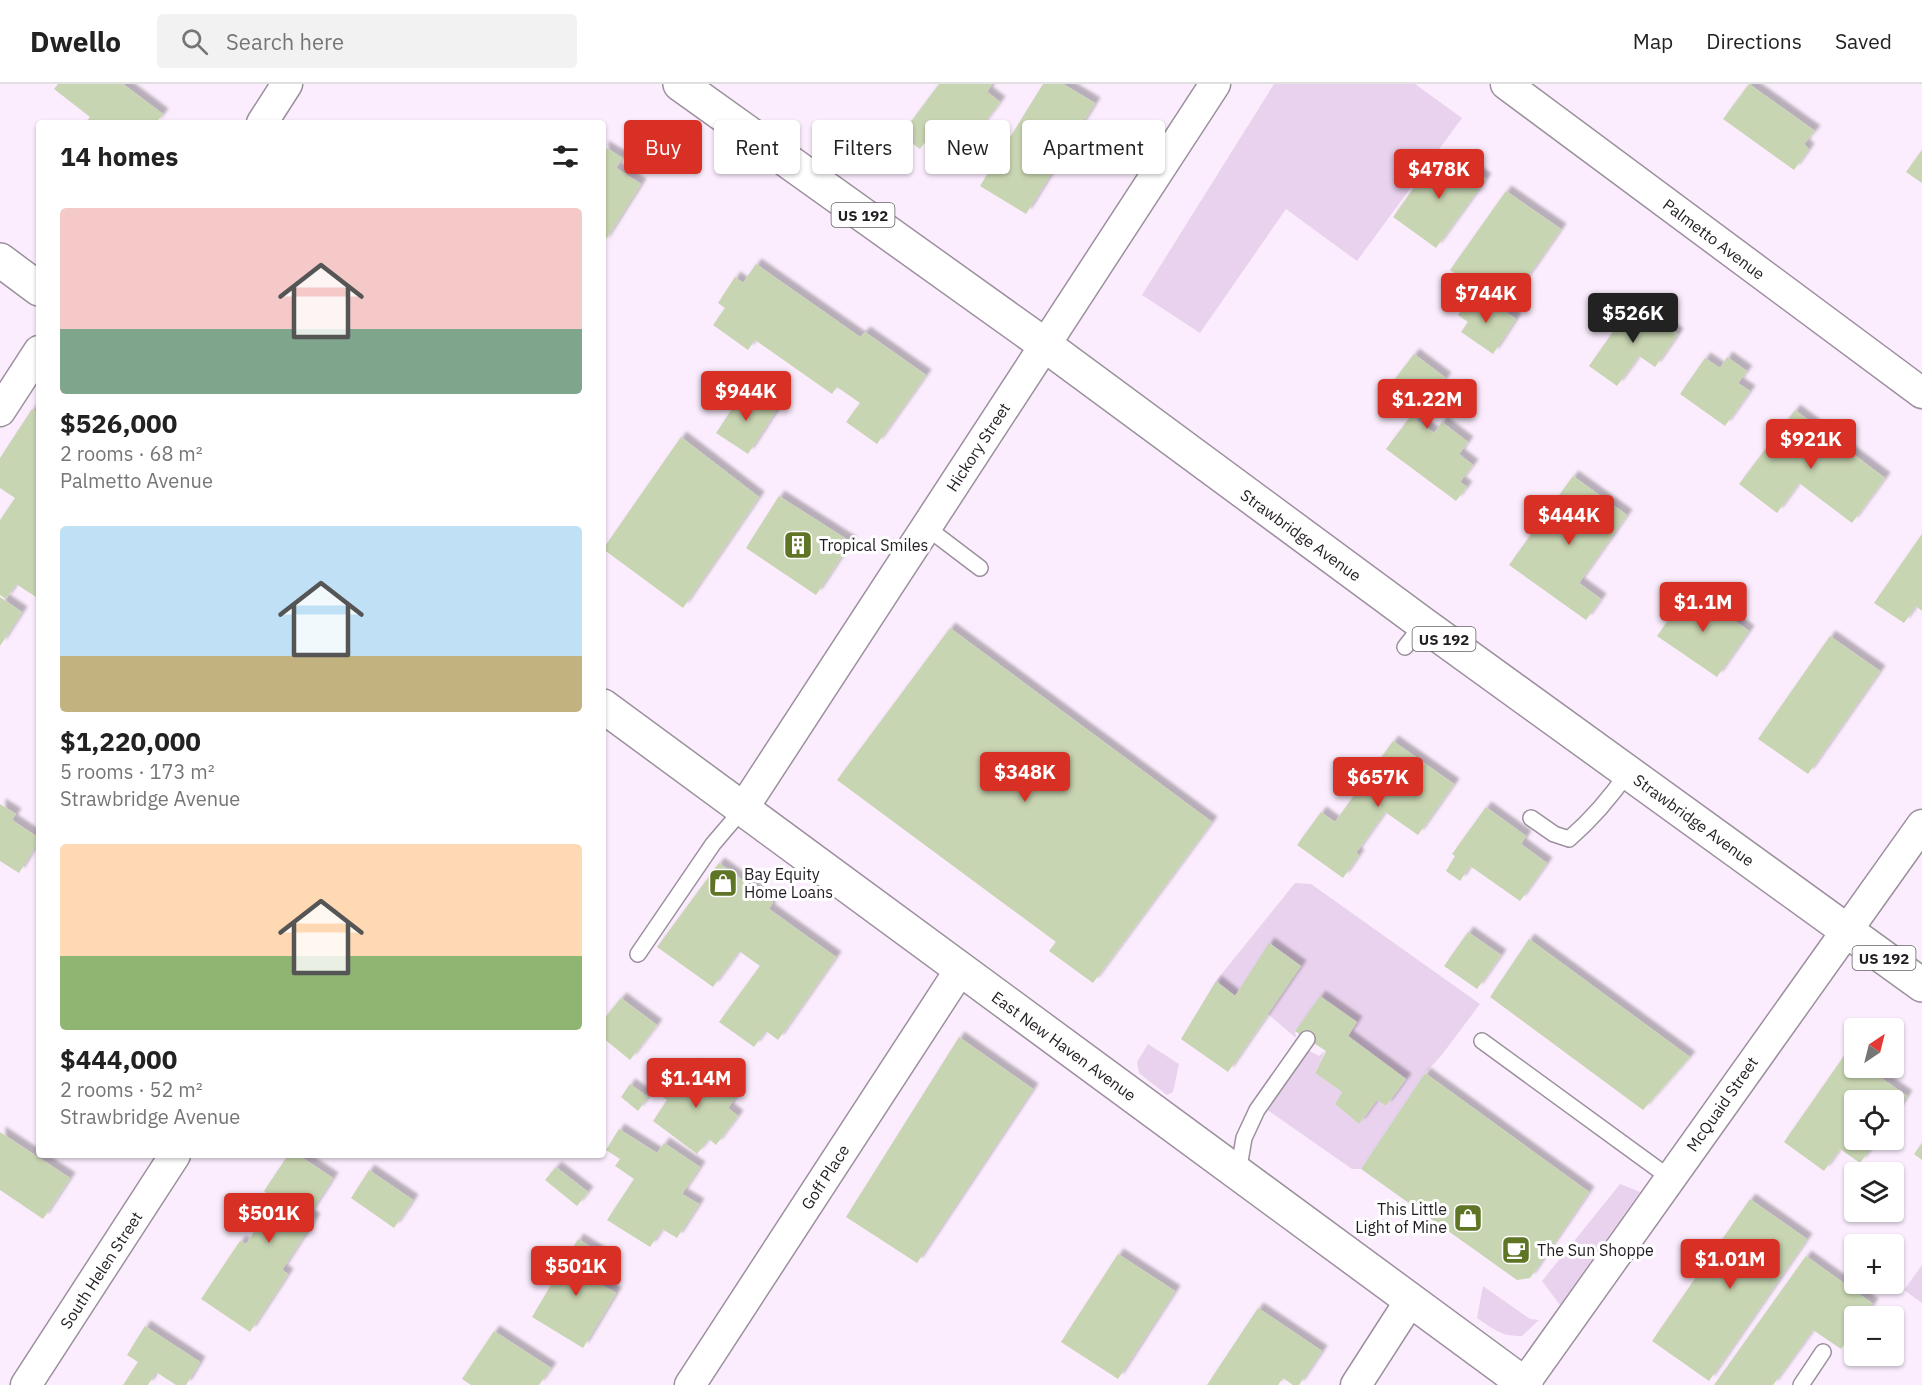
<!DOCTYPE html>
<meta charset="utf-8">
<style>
:root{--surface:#fff;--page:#f2f2f2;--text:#222;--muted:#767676;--line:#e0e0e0;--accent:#d93025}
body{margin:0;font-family:"IBM Plex Sans",sans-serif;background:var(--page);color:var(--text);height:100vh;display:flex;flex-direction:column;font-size:22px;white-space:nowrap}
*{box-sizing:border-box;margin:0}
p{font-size:20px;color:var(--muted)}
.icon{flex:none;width:33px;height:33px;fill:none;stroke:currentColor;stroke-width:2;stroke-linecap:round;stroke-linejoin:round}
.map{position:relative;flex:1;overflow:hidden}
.side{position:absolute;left:36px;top:36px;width:570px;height:1038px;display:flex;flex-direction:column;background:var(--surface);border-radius:6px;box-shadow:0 2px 4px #0004}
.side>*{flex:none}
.banner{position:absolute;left:624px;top:36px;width:570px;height:54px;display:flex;gap:12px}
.needle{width:39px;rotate:35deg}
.controls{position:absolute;left:1844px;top:934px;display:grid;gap:12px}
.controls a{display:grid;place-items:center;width:60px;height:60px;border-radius:6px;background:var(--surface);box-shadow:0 2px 4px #0004;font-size:30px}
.price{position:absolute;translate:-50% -51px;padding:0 14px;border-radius:6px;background:var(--accent);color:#fff;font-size:20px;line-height:39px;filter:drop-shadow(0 2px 3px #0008)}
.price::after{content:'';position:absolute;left:50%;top:36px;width:18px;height:14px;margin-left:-9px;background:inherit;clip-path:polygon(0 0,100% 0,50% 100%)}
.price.selected{background:#222;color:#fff}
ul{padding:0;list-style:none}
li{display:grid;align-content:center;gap:12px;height:318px;padding:0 24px}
li span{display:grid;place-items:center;height:186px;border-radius:6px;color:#555}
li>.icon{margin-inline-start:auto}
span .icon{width:108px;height:108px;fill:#fffc;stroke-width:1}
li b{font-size:26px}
h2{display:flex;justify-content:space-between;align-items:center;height:72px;padding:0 24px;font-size:26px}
.chip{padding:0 21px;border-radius:6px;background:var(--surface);box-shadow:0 2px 4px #0004;font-size:21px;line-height:54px}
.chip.selected{background:var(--accent);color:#fff}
header{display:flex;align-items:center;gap:36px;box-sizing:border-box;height:84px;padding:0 30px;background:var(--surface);border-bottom:2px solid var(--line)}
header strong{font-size:28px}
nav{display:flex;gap:33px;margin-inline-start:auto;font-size:21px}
.search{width:420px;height:54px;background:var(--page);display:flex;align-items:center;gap:15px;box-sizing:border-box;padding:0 21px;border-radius:6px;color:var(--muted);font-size:22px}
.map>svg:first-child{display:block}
</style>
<header>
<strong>Dwello</strong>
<div class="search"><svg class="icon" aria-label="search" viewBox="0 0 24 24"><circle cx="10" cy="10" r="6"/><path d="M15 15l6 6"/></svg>Search here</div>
<nav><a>Map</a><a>Directions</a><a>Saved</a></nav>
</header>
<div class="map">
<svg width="1922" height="1301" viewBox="0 0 1922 1301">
<defs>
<filter id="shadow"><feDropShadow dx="5.5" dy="-5.5" stdDeviation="1.5" flood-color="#0004"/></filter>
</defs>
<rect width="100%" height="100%" fill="#fbedfd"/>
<!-- green -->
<path fill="#e9d2ed" d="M 1274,0 L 1415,0 L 1462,34 L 1357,177 L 1286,125 L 1200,249 L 1142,211 Z
M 1295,799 L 1311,800 L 1480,920 L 1441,972 L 1425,989 L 1361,1085 L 1352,1085 L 1266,1025 L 1306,965 L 1319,972 L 1325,967 L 1315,989 L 1342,1008 L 1335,1020 L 1359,1040 L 1377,1016 L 1386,1022 L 1406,995 L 1348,952 L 1320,912 L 1295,947 L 1296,954 L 1268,930 L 1300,882 L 1270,859 L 1235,912 L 1216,897 Z
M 1148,960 L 1179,980 L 1173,1008 L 1167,1011 L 1139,989 L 1137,978 Z
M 1620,1100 L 1640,1108 L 1560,1221 L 1542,1197 Z
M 1922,1181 L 1922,1219 L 1904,1206 Z
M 1483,1202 L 1530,1235 L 1539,1236 L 1522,1252 C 1500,1252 1495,1246 1477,1234 Z"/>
<!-- building -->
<path fill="#c8d5b2" filter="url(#shadow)" d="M 58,0 L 123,0 L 163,30 L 156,39 L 85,39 L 90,33 L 54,5 Z
M 939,0 L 992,0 L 987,8 L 1000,18 L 962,68 L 953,61 L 946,70 L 927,55 L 920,65 L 901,51 Z
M 1043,0 L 1063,0 L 1095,19 L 1026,130 L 980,102 Z
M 1749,0 L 1815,47 L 1804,60 L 1809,65 L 1794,86 L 1723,35 Z
M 603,62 L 623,74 L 616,84 L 641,100 L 603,160 Z
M 1922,66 L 1922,99 L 1906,88 Z
M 1435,74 L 1450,85 L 1457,74 L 1486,95 L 1436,164 L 1393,133 Z
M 1506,107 L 1561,145 L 1506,224 L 1450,186 Z
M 756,180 L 860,253 L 865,248 L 926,291 L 877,360 L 846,338 L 860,319 L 837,303 L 832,310 L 755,256 L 748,266 L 713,241 L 725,224 L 718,219 L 735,193 L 743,199 Z
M 1484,213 L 1516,235 L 1493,270 L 1461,248 L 1468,238 L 1458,231 L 1469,215 L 1478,222 Z
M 1634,218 L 1678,250 L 1655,283 L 1639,272 L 1617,302 L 1589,282 Z
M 1414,270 L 1446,294 L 1439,303 L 1447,309 L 1439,321 L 1431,315 L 1416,336 L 1434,349 L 1442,338 L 1468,358 L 1459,370 L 1473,381 L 1460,398 L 1467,403 L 1456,417 L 1386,365 L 1410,333 L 1382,312 Z
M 1727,273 L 1747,287 L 1738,299 L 1750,307 L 1725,342 L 1680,310 L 1705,274 L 1720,284 Z
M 744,307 L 776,327 L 748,370 L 716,349 Z
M 32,325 L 39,330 L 39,515 L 16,500 L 6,515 L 0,511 L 0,436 L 15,414 L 0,404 L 0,374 Z
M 1795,326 L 1885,394 L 1852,439 L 1799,399 L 1777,429 L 1739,400 Z
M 681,353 L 759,413 L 683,524 L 603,465 Z
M 1573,392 L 1627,431 L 1579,499 L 1601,515 L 1586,536 L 1509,481 Z
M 779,412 L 851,458 L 816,511 L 746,464 Z
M 1922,450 L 1922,527 L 1916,522 L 1904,539 L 1874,519 Z
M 1690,505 L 1749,547 L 1717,593 L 1657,552 Z
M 0,513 L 22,528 L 0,562 Z
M 950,544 L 1212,738 L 1093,899 L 1049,867 L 1056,858 L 837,696 Z
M 1830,552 L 1880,587 L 1808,690 L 1758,655 Z
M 1393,657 L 1454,700 L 1418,751 L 1385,728 L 1356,769 L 1359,771 L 1343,794 L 1297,761 L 1321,728 L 1335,738 Z
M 0,720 L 16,730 L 12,736 L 39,754 L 39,757 L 19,789 L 0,777 Z
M 1486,723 L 1526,752 L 1521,760 L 1547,779 L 1520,817 L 1470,782 L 1460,797 L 1446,787 L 1455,772 L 1452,770 Z
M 719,779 L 773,818 L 769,825 L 836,873 L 778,956 L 766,947 L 754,963 L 719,938 L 760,882 L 739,867 L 713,903 L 657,863 Z
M 1468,848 L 1501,871 L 1477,905 L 1444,882 Z
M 1529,855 L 1690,973 L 1643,1026 L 1490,913 Z
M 1269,859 L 1301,882 L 1228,988 L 1181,955 L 1216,897 L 1235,912 Z
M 1320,912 L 1357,938 L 1348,952 L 1406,995 L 1386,1022 L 1377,1016 L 1359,1040 L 1335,1020 L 1342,1008 L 1315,989 L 1326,967 L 1295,947 Z
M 621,914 L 657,941 L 630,976 L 603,954 L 603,936 Z
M 959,953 L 1033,1005 L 917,1179 L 846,1133 Z
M 1846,969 L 1854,975 L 1854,984 L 1867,984 L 1907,1012 L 1893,1033 L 1893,1017 L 1854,1017 L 1854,1056 L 1877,1056 L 1860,1079 L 1840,1065 L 1824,1087 L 1784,1058 Z
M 693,981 L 736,1013 L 728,1024 L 738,1032 L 716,1061 L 709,1055 L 697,1070 L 653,1037 L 667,1016 L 659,1011 L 677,985 L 685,992 Z
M 1425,989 L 1589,1108 L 1530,1194 L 1517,1196 L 1361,1085 Z
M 630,1000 L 648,1013 L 638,1027 L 621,1013 Z
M 619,1045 L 657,1069 L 664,1059 L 700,1083 L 682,1110 L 699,1120 L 677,1154 L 662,1145 L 650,1163 L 607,1136 L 634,1095 L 615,1082 L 620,1075 L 606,1066 Z
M 0,1048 L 70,1094 L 43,1135 L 0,1106 Z
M 1922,1059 L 1922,1076 L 1914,1070 Z
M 288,1071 L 298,1071 L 333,1094 L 309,1131 L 315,1135 L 282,1186 L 288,1190 L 250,1248 L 201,1215 L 240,1157 L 246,1160 L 275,1116 L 264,1107 Z
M 556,1083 L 588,1108 L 577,1122 L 545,1096 Z
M 369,1086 L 413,1116 L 394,1144 L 351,1114 Z
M 1750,1115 L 1807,1155 L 1709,1297 L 1652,1257 Z
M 578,1155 L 604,1171 L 590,1194 L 616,1209 L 583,1264 L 532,1233 Z
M 1118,1170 L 1175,1207 L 1118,1295 L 1061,1258 Z
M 1806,1172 L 1873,1220 L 1864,1233 L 1854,1233 L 1854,1247 L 1841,1265 L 1813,1246 L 1773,1301 L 1714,1301 Z
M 1258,1224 L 1322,1267 L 1299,1301 L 1293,1301 L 1283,1294 L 1278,1301 L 1207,1301 Z
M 145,1242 L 200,1278 L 186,1301 L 176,1301 L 156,1288 L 148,1301 L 123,1301 L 138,1278 L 127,1271 Z
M 494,1247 L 551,1284 L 539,1301 L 471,1301 L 462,1295 Z"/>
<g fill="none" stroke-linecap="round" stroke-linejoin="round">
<!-- service casing -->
<g stroke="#9c909e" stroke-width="18">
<path id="service" d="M 926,443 L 980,484
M 1405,563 L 1423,540
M 1531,734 L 1554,750 L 1569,755 C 1592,735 1611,713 1628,688
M 638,870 L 713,760 L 742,726
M 1482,957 L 1670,1094
M 1238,1089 L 1244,1054 L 1257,1026 L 1307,955
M 1801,1301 L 1823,1268"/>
</g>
<!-- minor casing -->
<g stroke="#9c909e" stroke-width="33">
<path id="minor" d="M 1506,0 L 1922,309
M 262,39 L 287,0
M 0,327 L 39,267
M 742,726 L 1215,0
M 1524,1300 L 1922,741
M 26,1301 L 175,1071
M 690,1301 L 960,886
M 1356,1301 L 1410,1217"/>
</g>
<!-- tertiary casing -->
<g stroke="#9c909e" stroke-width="36">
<path id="tertiary" d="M 0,176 L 39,205
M 603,622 L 1526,1301"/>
</g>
<!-- primary casing -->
<g stroke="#9c909e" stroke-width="36">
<path id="primary" d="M 680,0 L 1045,261 L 1423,540 L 1922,901"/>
</g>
<!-- service -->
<use href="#service" stroke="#fff" stroke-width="15"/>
<!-- minor -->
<use href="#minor" stroke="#fff" stroke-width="30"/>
<!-- tertiary -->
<use href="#tertiary" stroke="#fff" stroke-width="33"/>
<!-- primary -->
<use href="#primary" stroke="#fff" stroke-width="33"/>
</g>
<!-- icons -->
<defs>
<g id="building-square" transform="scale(1.5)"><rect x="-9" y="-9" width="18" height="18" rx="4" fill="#5f7526" stroke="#fff"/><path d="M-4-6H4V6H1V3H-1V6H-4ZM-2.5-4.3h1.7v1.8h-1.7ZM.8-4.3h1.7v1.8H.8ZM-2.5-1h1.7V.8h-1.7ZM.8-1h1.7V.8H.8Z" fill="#fff"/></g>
<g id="shop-square" transform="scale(1.5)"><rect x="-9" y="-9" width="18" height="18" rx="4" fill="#5f7526" stroke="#fff"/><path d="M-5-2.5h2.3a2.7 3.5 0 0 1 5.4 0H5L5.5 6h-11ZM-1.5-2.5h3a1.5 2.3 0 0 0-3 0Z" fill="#fff"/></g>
<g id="cafe-square" transform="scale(1.5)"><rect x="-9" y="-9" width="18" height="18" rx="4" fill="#5f7526" stroke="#fff"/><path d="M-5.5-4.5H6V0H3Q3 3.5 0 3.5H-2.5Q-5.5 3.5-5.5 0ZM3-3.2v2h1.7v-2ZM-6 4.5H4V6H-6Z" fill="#fff"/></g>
</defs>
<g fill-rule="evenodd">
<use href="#building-square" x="798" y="461"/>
<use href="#shop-square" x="723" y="799"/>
<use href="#shop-square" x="1468" y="1134"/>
<use href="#cafe-square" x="1516" y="1166"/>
</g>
<g text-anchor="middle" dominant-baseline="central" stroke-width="6" stroke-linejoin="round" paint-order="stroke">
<!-- shield labels -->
<g fill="#fff" stroke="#646164" stroke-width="1.5">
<rect x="831.5" y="119" width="63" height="24" rx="4.5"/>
<rect x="1412.5" y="543" width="63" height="24" rx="4.5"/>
<rect x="1852.5" y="862" width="63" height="24" rx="4.5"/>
</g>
<g font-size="15" font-weight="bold" fill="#221d22">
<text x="863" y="131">US 192</text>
<text x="1444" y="555">US 192</text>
<text x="1884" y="874">US 192</text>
</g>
<!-- street labels -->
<g font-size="16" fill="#221d22" stroke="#fff">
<text transform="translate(1714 155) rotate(37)">Palmetto Avenue</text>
<text transform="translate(978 363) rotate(-57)">Hickory Street</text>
<text transform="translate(1301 451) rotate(36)">Strawbridge Avenue</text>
<text transform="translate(1694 736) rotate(36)">Strawbridge Avenue</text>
<text transform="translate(1064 962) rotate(36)">East New Haven Avenue</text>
<text transform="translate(1722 1020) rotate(-55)">McQuaid Street</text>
<text transform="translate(825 1093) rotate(-57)">Goff Place</text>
<text transform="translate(101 1186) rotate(-57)">South Helen Street</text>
</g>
<!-- poi labels -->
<g font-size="16" fill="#221d22" stroke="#fff" text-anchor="start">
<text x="819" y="461">Tropical Smiles</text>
<text x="744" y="790">Bay Equity<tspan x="744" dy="18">Home Loans</tspan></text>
<text x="1447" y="1125" text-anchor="end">This Little<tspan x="1447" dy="18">Light of Mine</tspan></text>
<text x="1537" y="1166">The Sun Shoppe</text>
</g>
</g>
</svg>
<div class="controls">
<a><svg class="needle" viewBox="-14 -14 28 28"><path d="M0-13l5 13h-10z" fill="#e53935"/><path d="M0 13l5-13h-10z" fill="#767676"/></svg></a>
<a><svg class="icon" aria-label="locate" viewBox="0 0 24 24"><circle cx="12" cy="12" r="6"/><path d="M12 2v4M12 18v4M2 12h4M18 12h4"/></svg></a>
<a><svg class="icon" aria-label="layers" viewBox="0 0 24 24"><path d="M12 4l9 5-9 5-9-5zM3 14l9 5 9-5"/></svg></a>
<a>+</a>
<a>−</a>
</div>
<b class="price" style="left:1439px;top:116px">$478K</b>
<b class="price" style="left:1486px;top:240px">$744K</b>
<b class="price selected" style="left:1633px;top:260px">$526K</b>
<b class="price" style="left:746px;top:338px">$944K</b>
<b class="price" style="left:1427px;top:346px">$1.22M</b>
<b class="price" style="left:1811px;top:386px">$921K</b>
<b class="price" style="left:1569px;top:462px">$444K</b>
<b class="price" style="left:1703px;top:549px">$1.1M</b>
<b class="price" style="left:1025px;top:719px">$348K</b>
<b class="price" style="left:1378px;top:724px">$657K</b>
<b class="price" style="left:696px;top:1025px">$1.14M</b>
<b class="price" style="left:269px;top:1160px">$501K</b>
<b class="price" style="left:1730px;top:1206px">$1.01M</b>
<b class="price" style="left:576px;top:1213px">$501K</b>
<div class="banner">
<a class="chip selected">Buy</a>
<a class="chip">Rent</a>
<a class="chip">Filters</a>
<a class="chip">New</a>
<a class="chip">Apartment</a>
</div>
<section class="side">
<h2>14 homes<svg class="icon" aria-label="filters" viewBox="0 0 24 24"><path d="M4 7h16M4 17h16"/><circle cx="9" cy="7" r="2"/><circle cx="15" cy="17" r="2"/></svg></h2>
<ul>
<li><span style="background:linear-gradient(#f6c9c9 65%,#7fa58c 0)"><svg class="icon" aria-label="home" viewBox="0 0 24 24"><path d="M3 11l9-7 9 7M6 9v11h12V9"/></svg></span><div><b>$526,000</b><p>2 rooms · 68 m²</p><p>Palmetto Avenue</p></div></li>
<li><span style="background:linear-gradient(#bfe0f5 70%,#c2b280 0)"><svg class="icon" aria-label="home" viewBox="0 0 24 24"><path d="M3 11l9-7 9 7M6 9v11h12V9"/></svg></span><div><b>$1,220,000</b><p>5 rooms · 173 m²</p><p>Strawbridge Avenue</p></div></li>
<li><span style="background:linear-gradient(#ffd9b3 60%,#8fb573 0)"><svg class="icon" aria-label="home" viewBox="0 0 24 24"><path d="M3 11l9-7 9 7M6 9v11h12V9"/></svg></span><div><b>$444,000</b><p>2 rooms · 52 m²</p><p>Strawbridge Avenue</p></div></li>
</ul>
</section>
</div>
